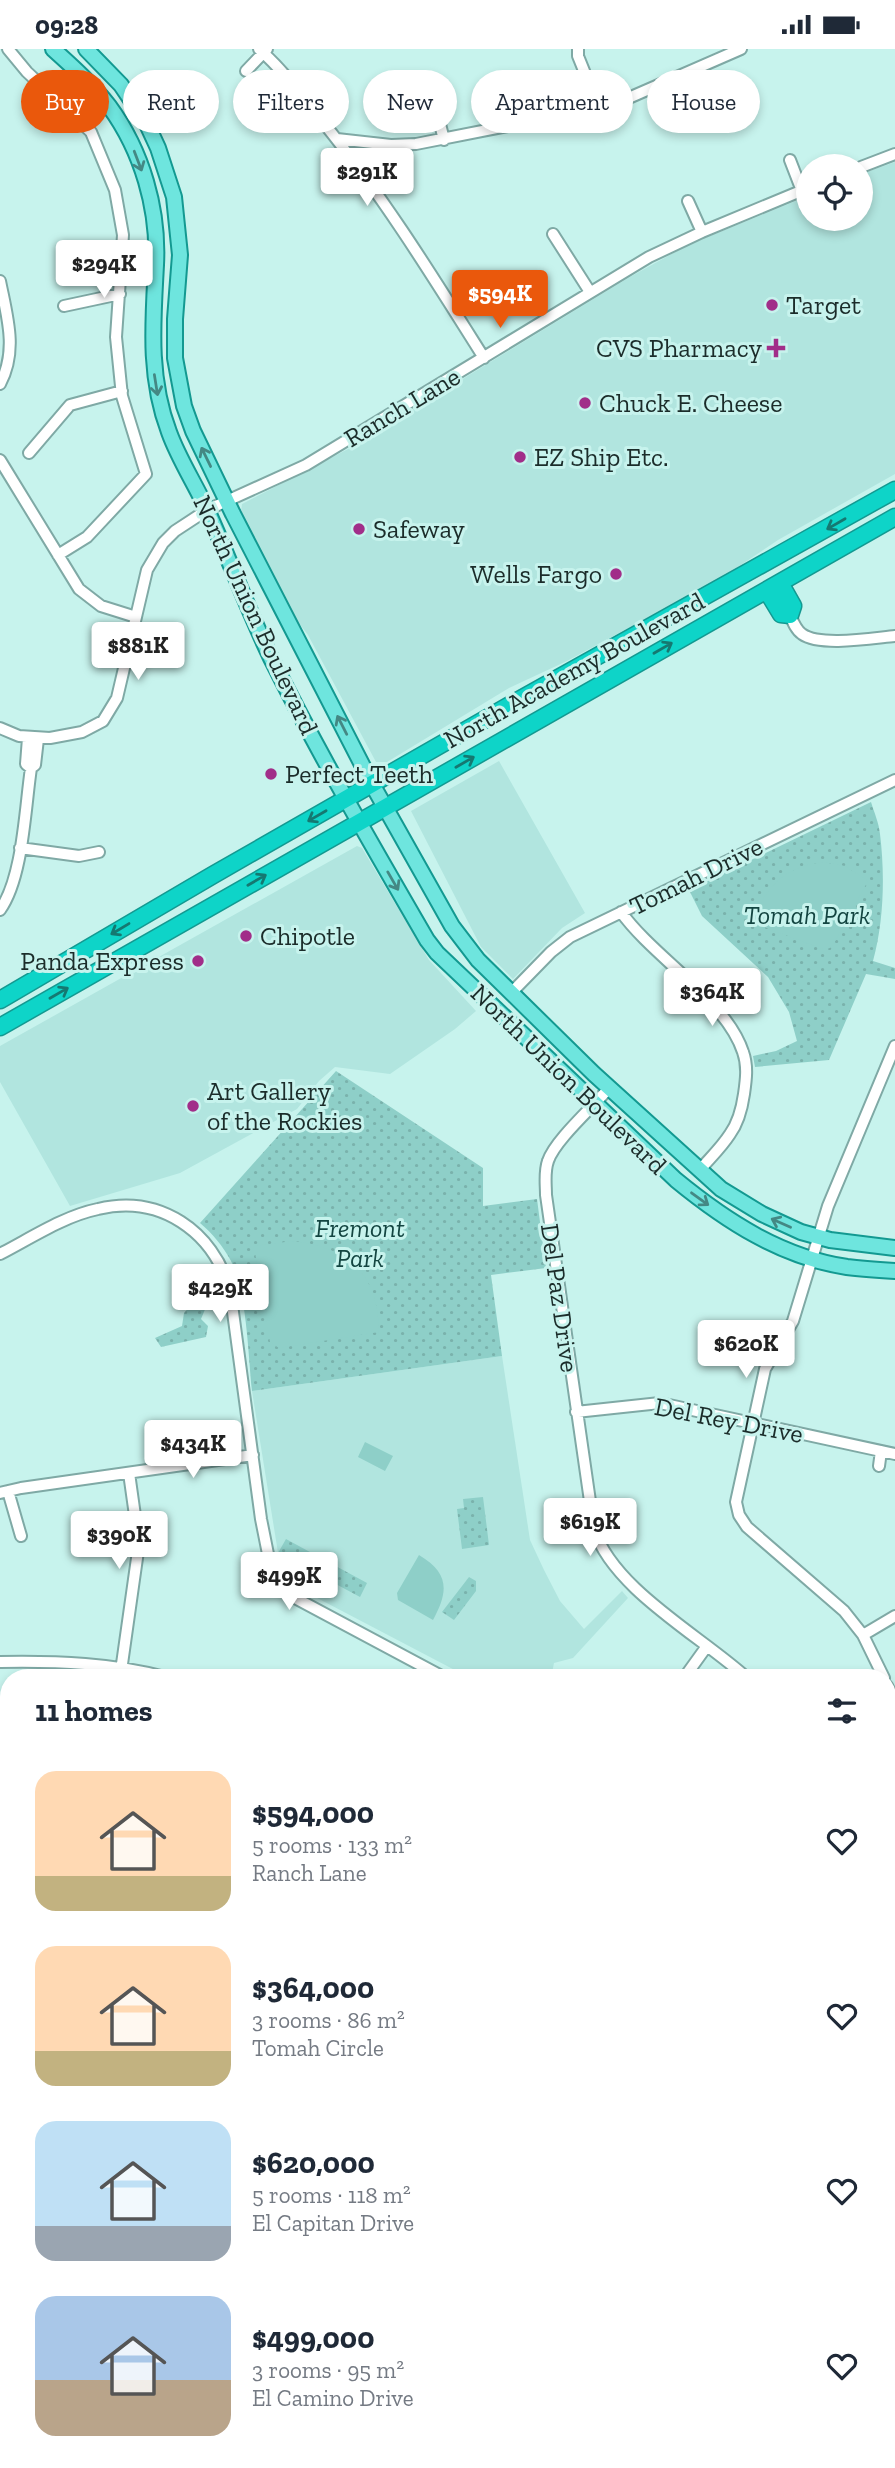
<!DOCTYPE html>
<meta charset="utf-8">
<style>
:root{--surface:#fff;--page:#f2f2f3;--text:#1f2937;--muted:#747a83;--accent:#ea580c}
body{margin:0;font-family:"Zilla Slab",serif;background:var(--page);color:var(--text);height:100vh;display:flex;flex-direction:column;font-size:26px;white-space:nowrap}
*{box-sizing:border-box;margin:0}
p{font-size:23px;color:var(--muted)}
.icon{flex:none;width:38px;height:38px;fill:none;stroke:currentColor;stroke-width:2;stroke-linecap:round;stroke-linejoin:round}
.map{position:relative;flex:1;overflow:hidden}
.side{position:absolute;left:0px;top:1620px;width:896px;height:800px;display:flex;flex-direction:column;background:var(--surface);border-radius:28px 28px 0 0;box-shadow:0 4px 10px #0003}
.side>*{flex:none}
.banner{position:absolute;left:21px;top:21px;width:854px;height:63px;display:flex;gap:14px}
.tools{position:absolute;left:796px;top:105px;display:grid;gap:14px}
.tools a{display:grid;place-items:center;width:77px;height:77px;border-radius:50%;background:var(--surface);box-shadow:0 4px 10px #0003;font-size:35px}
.price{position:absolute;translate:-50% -60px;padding:0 16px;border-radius:7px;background:#fff;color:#222;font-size:23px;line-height:46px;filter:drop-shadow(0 2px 4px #0008)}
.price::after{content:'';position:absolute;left:50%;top:42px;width:21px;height:16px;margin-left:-10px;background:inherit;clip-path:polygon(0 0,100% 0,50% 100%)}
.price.selected{background:var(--accent);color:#fff}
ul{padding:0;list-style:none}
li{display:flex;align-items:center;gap:21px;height:175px;padding:0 35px}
li span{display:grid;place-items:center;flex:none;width:196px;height:140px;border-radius:21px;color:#555}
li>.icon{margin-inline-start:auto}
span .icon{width:84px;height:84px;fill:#fffc;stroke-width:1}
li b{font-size:30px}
h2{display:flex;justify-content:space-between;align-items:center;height:84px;padding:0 35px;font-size:30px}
.chip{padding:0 24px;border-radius:32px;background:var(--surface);box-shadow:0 4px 10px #0003;font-size:24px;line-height:63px}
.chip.selected{background:var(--accent);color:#fff}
.status{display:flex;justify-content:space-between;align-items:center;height:49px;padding:0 35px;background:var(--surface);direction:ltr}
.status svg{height:19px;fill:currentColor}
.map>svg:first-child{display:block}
</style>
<div class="status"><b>09:28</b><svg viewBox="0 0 49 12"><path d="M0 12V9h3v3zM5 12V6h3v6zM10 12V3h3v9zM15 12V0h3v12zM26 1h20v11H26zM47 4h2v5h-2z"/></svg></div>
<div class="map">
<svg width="895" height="2419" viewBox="0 0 895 2419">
<defs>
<pattern id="park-dots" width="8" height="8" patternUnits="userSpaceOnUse" patternTransform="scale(1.75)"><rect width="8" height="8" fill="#8ecfc8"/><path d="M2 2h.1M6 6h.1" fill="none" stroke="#7ab2ac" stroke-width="1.8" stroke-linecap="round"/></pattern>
</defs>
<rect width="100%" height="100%" fill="#c7f3ed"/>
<!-- built -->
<path fill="#b1e5df" d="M 895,113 L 895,425 L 778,491 L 723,528 L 567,612 L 509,639 L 387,713 L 376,713 L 308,586 L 287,559 L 241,463 L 242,455 L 348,400 L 628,229 L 688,196 L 808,147 L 808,170 L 861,170 L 861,125 Z
M 499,712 L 585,864 L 562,879 L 513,930 L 481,898 L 411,762 Z
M 357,797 L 362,799 L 429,911 L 476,962 L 455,980 L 390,1025 L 335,1018 L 319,1032 L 297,1060 L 180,1124 L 70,1157 L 0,1033 L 0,997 Z
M 502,1307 L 530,1491 L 544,1521 L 560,1552 L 584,1580 L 622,1542 L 628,1549 L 573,1609 L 554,1614 L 551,1629 L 470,1629 L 300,1540 L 283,1521 L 279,1510 L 252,1342 Z"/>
<!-- park -->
<path fill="url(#park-dots)" d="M 871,753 C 874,763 879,774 880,785 C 885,825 884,872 873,912 L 895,919 L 895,930 L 866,925 L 829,1011 L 755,1018 L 753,1007 L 776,1002 L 797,992 L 789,963 L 768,928 L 702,867 L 689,841 Z
M 336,1022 L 483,1119 L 483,1157 L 537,1150 L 546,1219 L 491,1226 L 502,1307 L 252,1342 C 248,1305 247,1244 231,1212 C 223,1197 212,1184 200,1174 Z
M 192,1255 L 206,1258 L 201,1270 L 208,1277 L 206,1288 L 161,1298 L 155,1289 L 182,1277 L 184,1264 Z
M 483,1448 L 489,1496 L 462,1500 L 457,1460 L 464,1459 L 463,1450 Z
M 286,1490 L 367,1534 L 360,1548 L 278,1504 Z
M 469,1528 L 476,1532 L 476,1542 L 454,1571 L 442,1563 Z"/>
<!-- pitch -->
<path fill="#8ecfc8" d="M 823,813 L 845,817 L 868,832 L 832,898 L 825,901 L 756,875 C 760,838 788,817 823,813 Z
M 293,1192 C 350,1199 378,1225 379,1283 L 279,1299 L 270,1293 L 254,1197 Z
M 365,1393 L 393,1407 L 385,1422 L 358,1408 Z
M 419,1506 C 449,1524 449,1542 433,1571 L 398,1551 L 397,1544 Z"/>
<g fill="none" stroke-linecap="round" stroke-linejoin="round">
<!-- minor casing -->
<g stroke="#7fa9a5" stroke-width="14">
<path id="minor" d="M 8,0 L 27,23 L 91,83 L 115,141 L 123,186 L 116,288 L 122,347 L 146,425 L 87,488 L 58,506
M 259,0 C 283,21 302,47 322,72 C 383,147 433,228 484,309
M 578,0 L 578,7 L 599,59
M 246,22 L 267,0
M 443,50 L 438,67 L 444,91
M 337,90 L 391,96 L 416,95 L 599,59 L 624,51 L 741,0
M 790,111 L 802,142
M 861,118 L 895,105
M 688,152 L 702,183
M 553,185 L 590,243
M 0,232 C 7,267 18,302 0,335
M 64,257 L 120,245
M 29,404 L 70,356 L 122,342
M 0,411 L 79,540 L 101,557 L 136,568
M 790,566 C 793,573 796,581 802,585 C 820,598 873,589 895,587
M 0,679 L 19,687 L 50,689 L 82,683 L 103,672 L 117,649 L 147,521 L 163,494 L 175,482 L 207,461 L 306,416 L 649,208 L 702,183 L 808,139
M 28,689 L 26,715 L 31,719
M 20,799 L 79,807 L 99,803
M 0,861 C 23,829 25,759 31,719 L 35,716 L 38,690
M 621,863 C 654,909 726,951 743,1003 C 748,1017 746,1031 744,1045 C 742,1059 738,1074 730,1085 C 721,1099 709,1110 699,1122
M 511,944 L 551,903 L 570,888 L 895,731
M 609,1039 C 593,1058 555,1091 548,1112 C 544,1123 546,1135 546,1146 L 594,1480 C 613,1540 701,1587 747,1629
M 0,1205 C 31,1189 64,1167 98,1160 C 160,1145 213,1182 230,1241 L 261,1470 L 269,1510 L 277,1529 L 297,1550 L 445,1629
M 576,1363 L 660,1354 L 895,1405
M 879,1417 L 881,1402
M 8,1442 L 21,1487
M 0,1444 L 21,1439 L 253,1406
M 594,1480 L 610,1474
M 262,1538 L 277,1529
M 863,1586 L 895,1567
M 0,1613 C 56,1612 115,1614 169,1629
M 120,1629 L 139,1495 L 129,1424
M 684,1629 L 707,1597
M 884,1629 L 863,1586 L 844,1562 L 747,1478 L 739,1466 L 736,1453 L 765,1320 L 793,1272 L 828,1157 L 895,997
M 887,1637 L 895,1653
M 0,1731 L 9,1731
M 887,1828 L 895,1816
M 887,1880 L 895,1885
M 0,1943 L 9,1936
M 887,2056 L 895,2043
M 0,2081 L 9,2077
M 0,2207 L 9,2204
M 887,2286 L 889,2274 L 895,2262
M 887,2287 L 889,2298 L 895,2313
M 0,2347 L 9,2343
M 199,2412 L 204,2419
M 527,2412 L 538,2419
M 830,2412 L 838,2419"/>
</g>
<!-- major casing -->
<g stroke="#139991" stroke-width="18">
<path id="major" d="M 53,0 C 73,18 93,36 109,57 C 142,102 159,160 156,216 C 153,273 148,328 169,383 C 179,411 196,436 208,463 C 230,512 248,561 271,609 C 319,705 373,798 427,891 L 437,904 L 676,1131 C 726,1172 781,1208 847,1218 C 863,1220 879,1221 895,1222
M 86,0 L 121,36 L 146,73 L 158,99 L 174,148 L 180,206 L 175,270 L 175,309 L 184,357 L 193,382 L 233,465 L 372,735 L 452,877 L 478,911 L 594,1025 L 721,1140 L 762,1165 L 801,1183 L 830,1191 L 895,1199"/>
</g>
<!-- highway casing -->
<g stroke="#139991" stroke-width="19">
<path id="highway" d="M 767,542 L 781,565 L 790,566 L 793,557 L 780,534
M 0,951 L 213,826 L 510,656 L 895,441
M 0,978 L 895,468"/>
</g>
<!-- minor -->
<use href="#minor" stroke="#fff" stroke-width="10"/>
<!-- major -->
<use href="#major" stroke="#6ee5de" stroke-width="14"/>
<!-- highway -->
<use href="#highway" stroke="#0ed4c8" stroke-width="16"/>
</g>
<!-- one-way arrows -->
<defs><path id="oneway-shaft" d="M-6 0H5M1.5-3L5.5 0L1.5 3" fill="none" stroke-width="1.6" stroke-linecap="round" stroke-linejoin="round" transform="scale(1.75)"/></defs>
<g stroke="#448884">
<use href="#oneway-shaft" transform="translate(138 112) rotate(69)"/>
<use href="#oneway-shaft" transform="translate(156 336) rotate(81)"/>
<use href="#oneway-shaft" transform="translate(206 408) rotate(-116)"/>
<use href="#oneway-shaft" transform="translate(342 676) rotate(-117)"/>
<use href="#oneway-shaft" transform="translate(393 832) rotate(60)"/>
<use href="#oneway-shaft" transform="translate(700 1150) rotate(36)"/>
<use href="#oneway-shaft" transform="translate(781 1174) rotate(-156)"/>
</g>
<g stroke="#157871">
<use href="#oneway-shaft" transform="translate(836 475) rotate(150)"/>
<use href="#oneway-shaft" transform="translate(663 599) rotate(-30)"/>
<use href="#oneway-shaft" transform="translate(465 713) rotate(-30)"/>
<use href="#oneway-shaft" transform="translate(317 767) rotate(150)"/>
<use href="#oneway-shaft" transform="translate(257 831) rotate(-30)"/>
<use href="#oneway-shaft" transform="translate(120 880) rotate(149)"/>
<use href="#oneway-shaft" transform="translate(59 944) rotate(-30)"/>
</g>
<!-- markers -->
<g fill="#a12e89" stroke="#c7f3ed" stroke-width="2.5">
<circle cx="772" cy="256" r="7"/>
<path d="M772.5 288.5h7v7h7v7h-7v7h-7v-7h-7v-7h7z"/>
<circle cx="585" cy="354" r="7"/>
<circle cx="520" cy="408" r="7"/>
<circle cx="359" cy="480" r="7"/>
<circle cx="616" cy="525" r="7"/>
<circle cx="271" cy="725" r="7"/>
<circle cx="246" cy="887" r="7"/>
<circle cx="198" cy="912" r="7"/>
<circle cx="193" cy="1057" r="7"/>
</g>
<g text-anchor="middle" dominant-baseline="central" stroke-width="6" stroke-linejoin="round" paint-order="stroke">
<!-- poi labels -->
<g font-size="26" fill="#1b2c2a" stroke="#c7f3ed" text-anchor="start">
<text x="786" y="256">Target</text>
<text x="762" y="299" text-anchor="end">CVS Pharmacy</text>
<text x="599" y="354">Chuck E. Cheese</text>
<text x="534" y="408">EZ Ship Etc.</text>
<text x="373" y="480">Safeway</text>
<text x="602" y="525" text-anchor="end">Wells Fargo</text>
<text x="285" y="725">Perfect Teeth</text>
<text x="260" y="887">Chipotle</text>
<text x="184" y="912" text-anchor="end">Panda Express</text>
<text x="207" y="1042">Art Gallery<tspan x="207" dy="30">of the Rockies</tspan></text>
</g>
<!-- street labels -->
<g font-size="26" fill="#1b2c2a" stroke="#c7f3ed">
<text transform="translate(402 358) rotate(-31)">Ranch Lane</text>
<text transform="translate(256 566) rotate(65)">North Union Boulevard</text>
<text transform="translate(574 621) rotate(-29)">North Academy Boulevard</text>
<text transform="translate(696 827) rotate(-26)">Tomah Drive</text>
<text transform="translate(569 1030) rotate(44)">North Union Boulevard</text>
<text transform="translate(560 1249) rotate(82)">Del Paz Drive</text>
<text transform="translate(729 1371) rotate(11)">Del Rey Drive</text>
</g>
<!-- park labels -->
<g font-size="26" font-style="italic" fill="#134541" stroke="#c7f3ed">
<text x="807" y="866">Tomah Park</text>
<text x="360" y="1179">Fremont<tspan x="360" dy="30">Park</tspan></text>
</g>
</g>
</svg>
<div class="tools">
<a><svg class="icon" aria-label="locate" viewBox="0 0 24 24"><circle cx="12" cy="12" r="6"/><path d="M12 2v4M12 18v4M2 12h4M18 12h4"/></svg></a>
</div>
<b class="price" style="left:367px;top:159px">$291K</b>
<b class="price" style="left:104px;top:251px">$294K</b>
<b class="price selected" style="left:500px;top:281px">$594K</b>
<b class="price" style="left:138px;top:633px">$881K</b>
<b class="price" style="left:712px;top:979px">$364K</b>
<b class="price" style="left:220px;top:1275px">$429K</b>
<b class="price" style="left:746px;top:1331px">$620K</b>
<b class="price" style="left:193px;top:1431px">$434K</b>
<b class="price" style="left:590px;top:1509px">$619K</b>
<b class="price" style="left:119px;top:1522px">$390K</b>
<b class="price" style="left:289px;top:1563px">$499K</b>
<div class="banner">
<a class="chip selected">Buy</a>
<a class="chip">Rent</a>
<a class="chip">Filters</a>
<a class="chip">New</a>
<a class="chip">Apartment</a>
<a class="chip">House</a>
</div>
<section class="side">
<h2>11 homes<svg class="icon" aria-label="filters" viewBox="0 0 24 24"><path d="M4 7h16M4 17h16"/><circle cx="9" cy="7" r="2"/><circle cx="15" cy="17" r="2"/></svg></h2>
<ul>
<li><span style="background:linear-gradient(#ffd9b3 75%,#c2b280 0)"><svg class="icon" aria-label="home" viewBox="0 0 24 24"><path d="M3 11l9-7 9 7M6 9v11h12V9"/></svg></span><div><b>$594,000</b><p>5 rooms · 133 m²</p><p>Ranch Lane</p></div><svg class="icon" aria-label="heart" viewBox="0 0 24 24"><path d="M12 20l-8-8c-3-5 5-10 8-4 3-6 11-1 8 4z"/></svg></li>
<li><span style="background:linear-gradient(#ffd9b3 75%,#c2b280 0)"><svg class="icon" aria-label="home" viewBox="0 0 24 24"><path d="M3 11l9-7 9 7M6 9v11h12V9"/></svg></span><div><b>$364,000</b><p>3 rooms · 86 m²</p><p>Tomah Circle</p></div><svg class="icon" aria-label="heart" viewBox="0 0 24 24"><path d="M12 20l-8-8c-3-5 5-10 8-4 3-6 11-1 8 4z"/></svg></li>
<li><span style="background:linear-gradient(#bfe0f5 75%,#9aa5b1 0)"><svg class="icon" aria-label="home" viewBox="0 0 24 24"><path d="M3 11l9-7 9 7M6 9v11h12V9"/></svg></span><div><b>$620,000</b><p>5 rooms · 118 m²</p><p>El Capitan Drive</p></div><svg class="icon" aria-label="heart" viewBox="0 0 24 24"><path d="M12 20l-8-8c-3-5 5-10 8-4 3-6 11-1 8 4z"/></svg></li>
<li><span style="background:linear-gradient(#a9c7e8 60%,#b9a48a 0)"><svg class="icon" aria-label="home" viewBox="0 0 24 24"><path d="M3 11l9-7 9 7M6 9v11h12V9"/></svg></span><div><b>$499,000</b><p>3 rooms · 95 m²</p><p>El Camino Drive</p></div><svg class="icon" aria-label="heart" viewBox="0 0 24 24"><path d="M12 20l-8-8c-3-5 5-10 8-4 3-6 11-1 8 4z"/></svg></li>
</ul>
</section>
</div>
